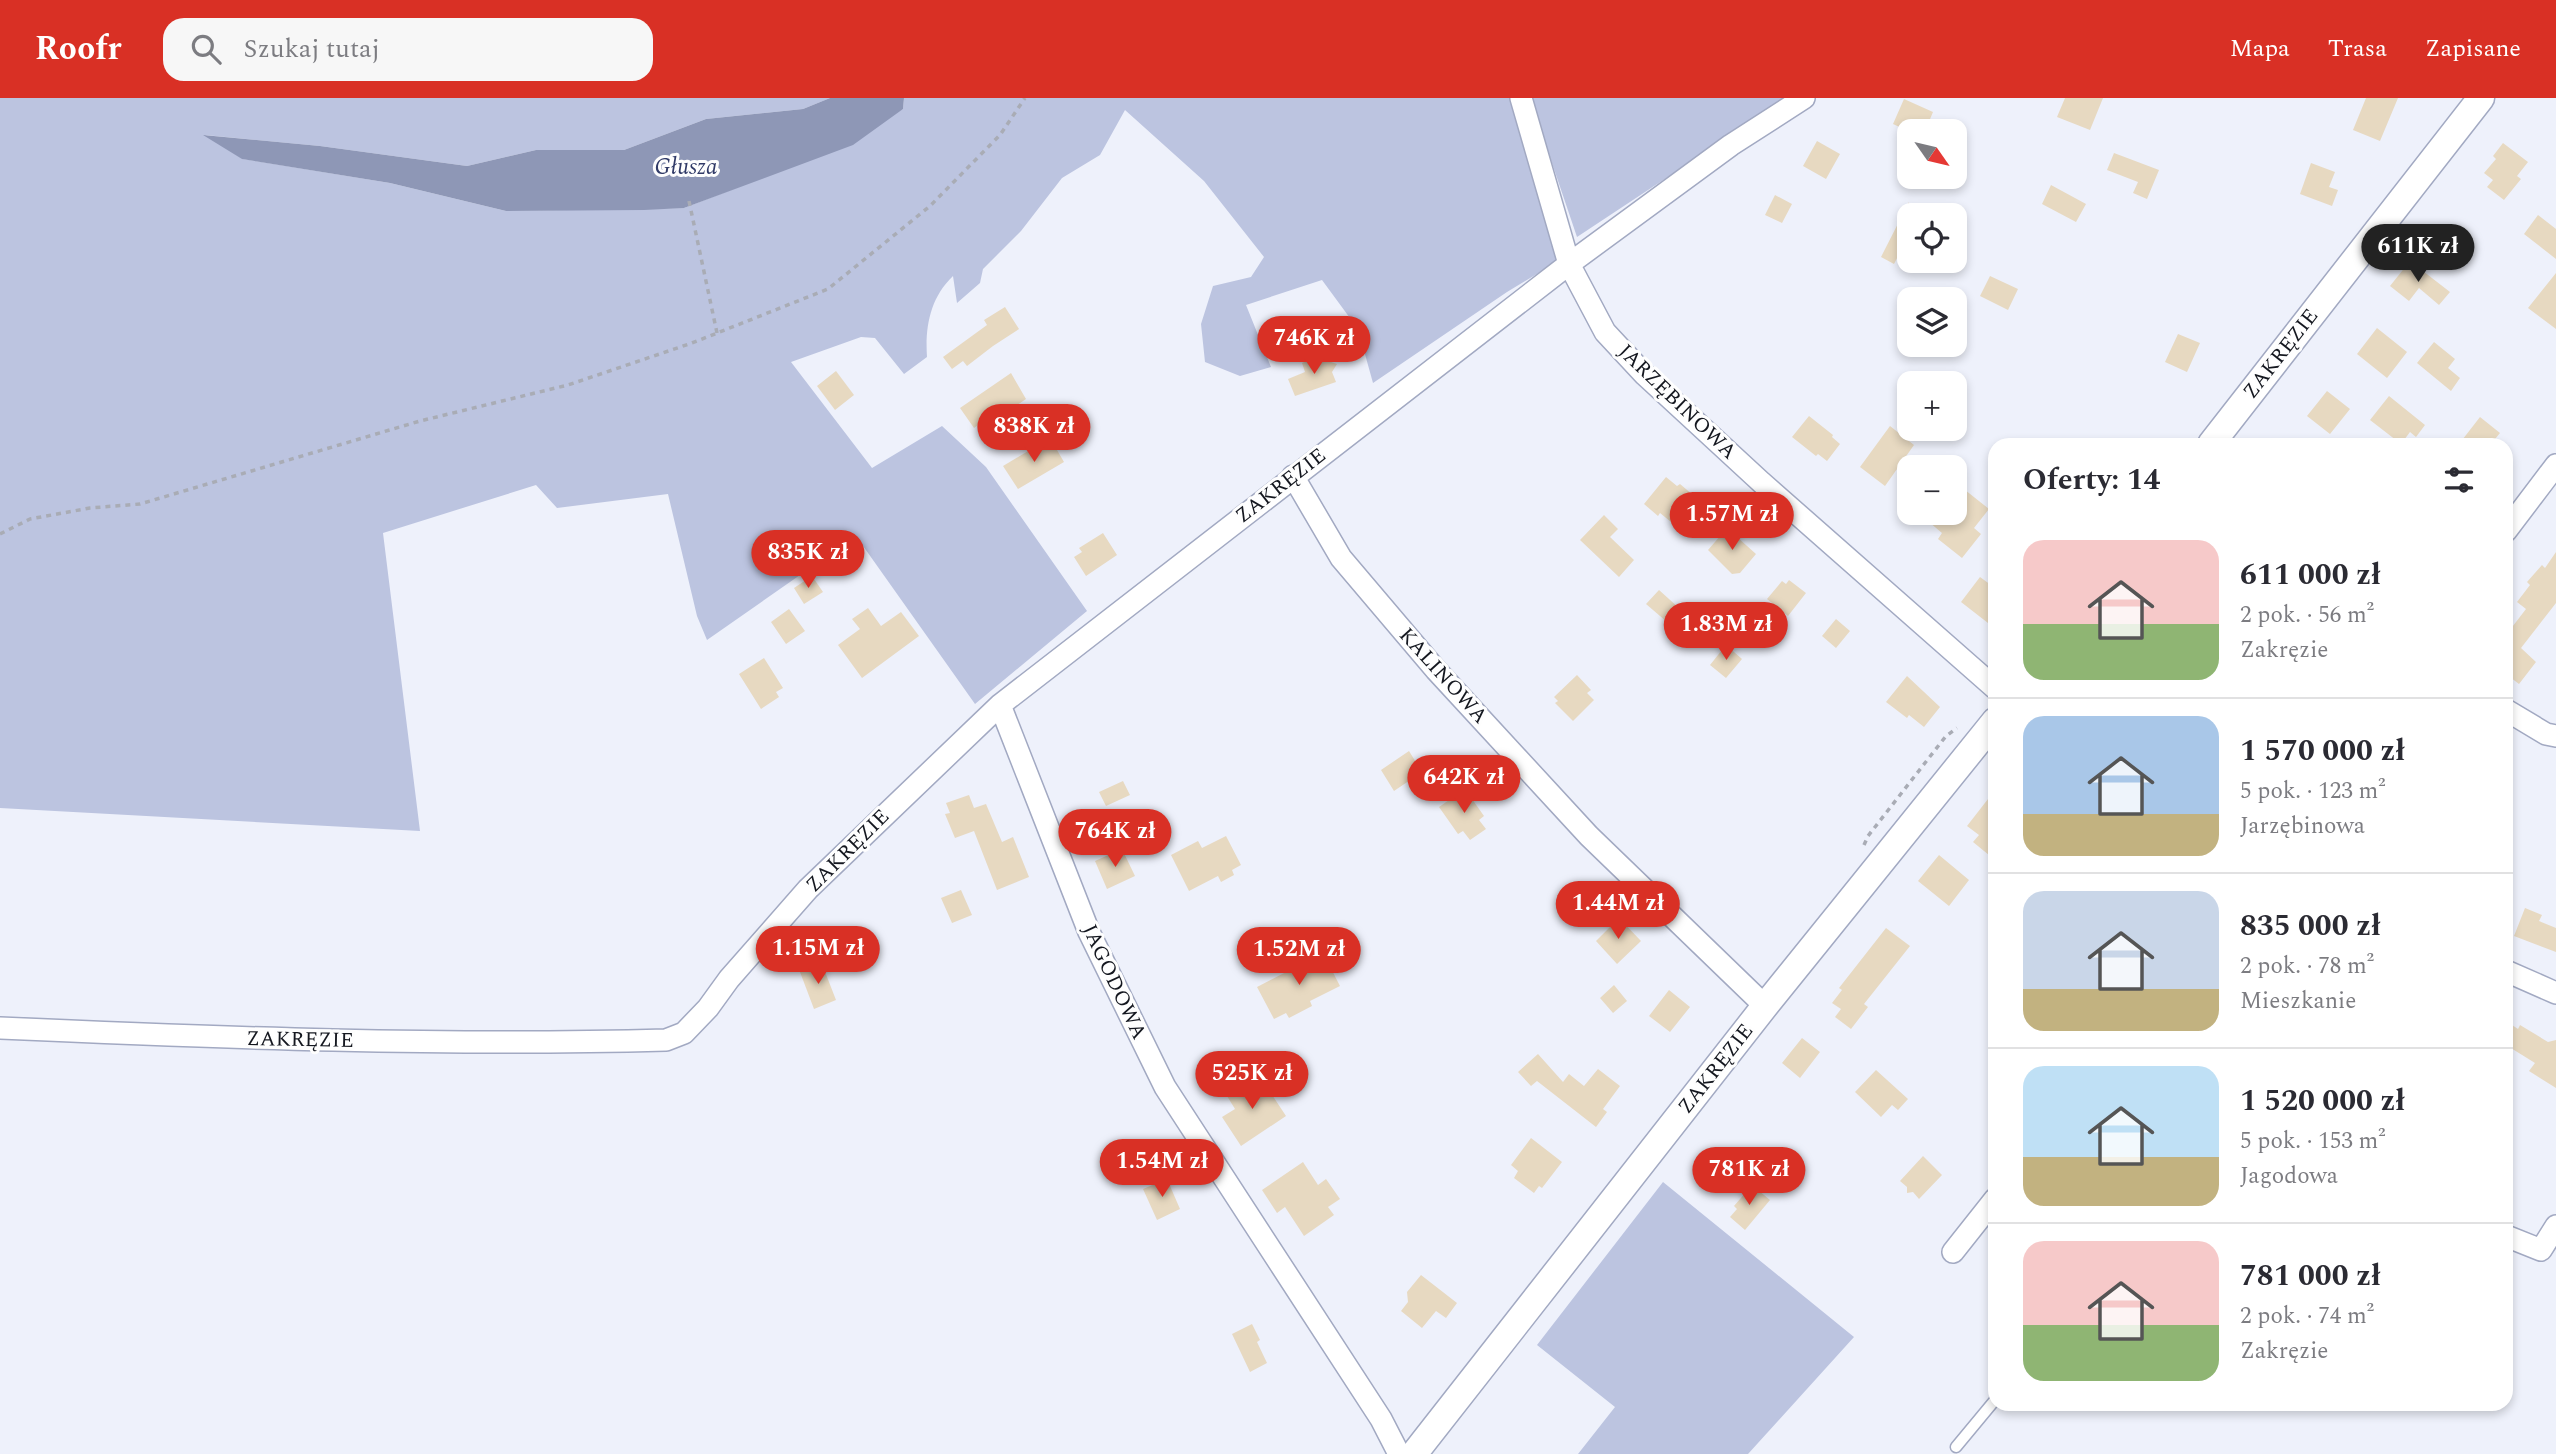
<!DOCTYPE html>
<html lang="pl">
<meta charset="utf-8">
<style>
:root{--surface:#fff;--page:#f7f7f7;--text:#2b2b33;--muted:#7c7c81;--line:#e1e1e2;--accent:#d93025}
body{margin:0;font-family:Spectral,serif;background:var(--page);color:var(--text);height:100vh;display:flex;flex-direction:column;font-size:26px;white-space:nowrap}
*{box-sizing:border-box;margin:0}
p{font-size:23px;color:var(--muted)}
.icon{flex:none;width:38px;height:38px;fill:none;stroke:currentColor;stroke-width:2;stroke-linecap:round;stroke-linejoin:round}
.map{position:relative;flex:1;overflow:hidden}
.panel{position:absolute;left:1988px;top:340px;width:525px;height:973px;display:flex;flex-direction:column;background:var(--surface);border-radius:21px;box-shadow:0 4px 10px #0003}
.panel>*{flex:none}
.needle{width:46px;rotate:124deg}
.controls{position:absolute;left:1897px;top:21px;display:grid;gap:14px}
.controls a{display:grid;place-items:center;width:70px;height:70px;border-radius:14px;background:var(--surface);box-shadow:0 4px 10px #0003;font-size:35px}
.price{position:absolute;translate:-50% -60px;padding:0 16px;border-radius:24px;background:var(--accent);color:#fff;font-size:23px;line-height:46px;filter:drop-shadow(0 2px 4px #0008)}
.price::after{content:'';position:absolute;left:50%;top:42px;width:21px;height:16px;margin-left:-10px;background:inherit;clip-path:polygon(0 0,100% 0,50% 100%)}
.price.on{background:#222;color:#fff}
ul{padding:0;list-style:none}
li{display:flex;align-items:center;gap:21px;height:175px;padding:0 35px}
li+li{border-top:2px solid var(--line)}
li span{display:grid;place-items:center;flex:none;width:196px;height:140px;border-radius:21px;color:#555}
li>.icon{margin-inline-start:auto}
span .icon{width:84px;height:84px;fill:#fffc;stroke-width:1}
li b{font-size:30px}
h2{display:flex;justify-content:space-between;align-items:center;height:84px;padding:0 35px;font-size:30px}
header{display:flex;align-items:center;gap:42px;box-sizing:border-box;height:98px;padding:0 35px;background:var(--accent);color:#fff}
header strong{font-size:33px}
nav{display:flex;gap:38px;margin-inline-start:auto;font-size:24px}
.search{width:490px;height:63px;background:var(--page);display:flex;align-items:center;gap:18px;box-sizing:border-box;padding:0 24px;border-radius:21px;color:var(--muted);font-size:26px}
.map>svg:first-child{display:block}
</style>
<header>
<strong>Roofr</strong>
<div class="search"><svg class="icon" aria-label="search" viewBox="0 0 24 24"><circle cx="10" cy="10" r="6"/><path d="M15 15l6 6"/></svg>Szukaj tutaj</div>
<nav><a>Mapa</a><a>Trasa</a><a>Zapisane</a></nav>
</header>
<div class="map">
<svg width="2556" height="1356" viewBox="0 0 2556 1356">
<rect width="100%" height="100%" fill="#eef1fb"/>
<!-- green -->
<path fill="#bcc4e0" d="M 0,0 L 830,0 L 803,11 L 706,21 L 624,52 L 536,52 L 467,68 L 320,48 L 205,37 L 243,61 L 390,85 L 506,113 L 684,110 L 741,88 L 903,11 L 904,0 L 1515,0 L 1565,159 L 1507,194 L 1373,285 L 1358,231 L 1322,182 L 1246,207 L 1271,269 L 1240,278 L 1205,264 L 1201,226 L 1213,188 L 1251,179 L 1264,159 L 1204,83 L 1125,12 L 1100,57 L 1062,80 L 1021,133 L 983,171 L 980,185 L 957,205 L 953,178 C 930,200 925,229 927,259 L 904,276 L 875,240 L 861,239 L 791,264 L 872,370 L 942,328 L 986,369 L 1087,513 L 975,606 L 856,438 L 707,542 L 697,518 L 668,396 L 557,410 L 536,387 L 383,435 L 420,733 L 0,710 Z
M 1530,0 L 1787,0 L 1577,139 Z
M 1663,1084 L 1854,1239 L 1748,1356 L 1578,1356 L 1615,1309 L 1537,1247 Z"/>
<!-- water -->
<path fill="#8e97b6" d="M 830,0 L 904,0 L 903,11 L 853,47 L 684,110 L 644,112 L 506,113 L 390,85 L 242,61 L 203,37 L 320,48 L 467,68 L 536,52 L 624,52 L 706,21 L 803,11 Z"/>
<!-- building -->
<path fill="#e7d9c1" d="M 2065,0 L 2103,0 L 2090,32 L 2057,19 Z
M 2366,0 L 2398,0 L 2380,43 L 2353,32 Z
M 1904,1 L 1933,14 L 1925,33 L 1908,33 L 1893,26 Z
M 1817,43 L 1840,56 L 1826,81 L 1803,68 Z
M 2503,45 L 2528,64 L 2517,78 L 2521,81 L 2504,102 L 2487,89 L 2493,82 L 2484,75 L 2496,61 L 2493,58 Z
M 2114,55 L 2159,72 L 2147,101 L 2133,95 L 2138,84 L 2107,72 Z
M 2311,65 L 2335,74 L 2329,89 L 2338,92 L 2332,108 L 2300,96 Z
M 2051,87 L 2086,106 L 2076,124 L 2042,106 Z
M 1775,97 L 1792,106 L 1782,125 L 1765,117 Z
M 1909,104 L 1909,137 L 1894,166 L 1881,159 Z
M 2538,117 L 2556,131 L 2556,161 L 2524,136 Z
M 2410,163 L 2450,194 L 2439,207 L 2419,190 L 2409,203 L 2390,188 Z
M 2556,175 L 2556,231 L 2528,210 Z
M 1990,178 L 2018,191 L 2008,212 L 1980,198 Z
M 1005,209 L 1019,231 L 993,248 L 967,268 L 963,263 L 952,271 L 943,259 L 987,227 L 984,222 Z
M 2377,230 L 2407,254 L 2387,280 L 2357,256 Z
M 2178,236 L 2200,245 L 2187,274 L 2165,264 Z
M 2434,244 L 2455,261 L 2448,270 L 2460,280 L 2451,293 L 2417,265 Z
M 1325,256 L 1328,263 L 1337,266 L 1332,274 L 1336,284 L 1295,298 L 1288,281 L 1305,274 L 1302,265 Z
M 836,273 L 854,297 L 835,312 L 817,288 Z
M 1011,275 L 1026,301 L 981,331 L 978,327 L 974,330 L 960,310 Z
M 2327,293 L 2350,311 L 2330,336 L 2307,318 Z
M 2389,298 L 2425,327 L 2416,339 L 2410,334 L 2401,346 L 2370,322 Z
M 1809,318 L 1833,337 L 1832,339 L 1840,346 L 1827,363 L 1818,356 L 1816,358 L 1792,339 Z
M 2480,319 L 2500,335 L 2491,346 L 2459,346 Z
M 1890,328 L 1914,347 L 1885,388 L 1860,369 Z
M 1050,340 L 1064,364 L 1018,391 L 1003,368 Z
M 1666,379 L 1677,388 L 1680,386 L 1693,397 L 1687,405 L 1695,412 L 1682,427 L 1674,421 L 1671,424 L 1660,415 L 1658,418 L 1644,406 Z
M 1955,384 L 1989,411 L 1974,430 L 1981,436 L 1962,460 L 1938,441 L 1942,435 L 1929,424 L 1937,415 L 1955,415 Z
M 1604,417 L 1618,431 L 1610,439 L 1634,462 L 1619,479 L 1580,442 Z
M 1727,430 L 1756,456 L 1740,475 L 1732,476 L 1708,452 Z
M 1103,435 L 1117,457 L 1086,478 L 1074,459 L 1082,454 L 1079,450 Z
M 2556,454 L 2556,505 L 2521,550 L 2536,564 L 2519,586 L 2506,576 L 2506,537 L 2526,511 L 2517,504 L 2530,487 L 2527,484 L 2542,467 L 2545,470 Z
M 812,478 L 823,494 L 804,506 L 794,490 Z
M 1980,479 L 1995,490 L 1995,517 L 1988,525 L 1961,504 Z
M 1789,482 L 1806,495 L 1788,518 L 1767,501 L 1782,483 L 1786,486 Z
M 1659,492 L 1679,510 L 1667,524 L 1646,506 Z
M 868,510 L 881,528 L 901,514 L 919,538 L 862,580 L 838,547 L 860,531 L 852,521 Z
M 789,511 L 805,533 L 786,546 L 771,524 Z
M 1836,521 L 1850,533 L 1836,550 L 1822,538 Z
M 1726,547 L 1742,561 L 1726,580 L 1710,567 Z
M 764,560 L 783,590 L 776,594 L 779,599 L 761,611 L 739,576 Z
M 1577,577 L 1591,592 L 1587,595 L 1594,602 L 1573,623 L 1555,605 L 1558,603 L 1554,599 Z
M 1907,578 L 1940,609 L 1924,629 L 1909,617 L 1907,620 L 1886,604 Z
M 1409,653 L 1422,674 L 1394,693 L 1381,672 Z
M 1123,683 L 1130,697 L 1106,708 L 1099,694 Z
M 1465,691 L 1484,718 L 1479,722 L 1486,731 L 1470,742 L 1463,733 L 1458,736 L 1439,709 Z
M 1995,692 L 1995,762 L 1973,744 L 1979,737 L 1967,728 Z
M 969,697 L 974,710 L 986,706 L 1002,744 L 1013,739 L 1029,779 L 997,792 L 974,733 L 955,740 L 945,716 L 950,715 L 946,705 Z
M 1226,738 L 1241,767 L 1232,772 L 1234,777 L 1221,784 L 1218,778 L 1189,793 L 1171,757 L 1198,743 L 1202,750 Z
M 1122,751 L 1135,778 L 1107,791 L 1095,763 Z
M 1939,757 L 1969,782 L 1949,808 L 1918,783 Z
M 961,792 L 972,817 L 952,825 L 941,800 Z
M 2525,810 L 2542,817 L 2539,823 L 2556,830 L 2556,854 L 2514,838 Z
M 1619,820 L 1641,843 L 1617,866 L 1596,843 Z
M 1886,830 L 1910,848 L 1864,906 L 1868,909 L 1851,931 L 1835,919 L 1841,911 L 1832,905 L 1842,892 L 1839,890 Z
M 1323,855 L 1340,888 L 1310,903 L 1312,908 L 1289,920 L 1286,915 L 1274,921 L 1257,889 Z
M 822,866 L 836,902 L 814,911 L 800,874 Z
M 1614,887 L 1627,903 L 1613,915 L 1600,900 Z
M 1669,892 L 1690,909 L 1670,934 L 1649,918 Z
M 2506,923 L 2518,931 L 2520,927 L 2548,944 L 2556,942 L 2556,990 L 2529,973 L 2535,965 L 2506,947 Z
M 1802,940 L 1820,954 L 1800,980 L 1782,965 Z
M 1538,956 L 1563,984 L 1569,976 L 1584,988 L 1598,971 L 1620,988 L 1603,1011 L 1607,1014 L 1596,1029 L 1537,983 L 1531,988 L 1518,974 Z
M 1876,972 L 1908,1001 L 1898,1012 L 1892,1007 L 1881,1019 L 1855,994 Z
M 1259,977 L 1286,1018 L 1241,1048 L 1222,1019 L 1235,1011 L 1227,998 Z
M 1531,1040 L 1562,1064 L 1542,1090 L 1539,1088 L 1534,1095 L 1514,1080 L 1518,1073 L 1511,1067 Z
M 1923,1058 L 1942,1077 L 1919,1101 L 1913,1094 L 1907,1095 L 1907,1089 L 1900,1083 Z
M 1303,1064 L 1318,1087 L 1326,1081 L 1340,1101 L 1328,1109 L 1334,1117 L 1304,1138 L 1285,1109 L 1277,1115 L 1262,1092 Z
M 1167,1081 L 1180,1111 L 1157,1122 L 1143,1091 Z
M 1752,1087 L 1770,1102 L 1745,1132 L 1730,1119 L 1737,1111 L 1734,1108 Z
M 1421,1177 L 1457,1205 L 1446,1220 L 1436,1213 L 1422,1230 L 1401,1213 L 1408,1204 L 1407,1194 Z
M 1252,1226 L 1260,1242 L 1257,1244 L 1267,1265 L 1250,1274 L 1232,1236 Z"/>
<g fill="none" stroke-linecap="round" stroke-linejoin="round">
<!-- service casing -->
<g stroke="#a2a9c2" stroke-width="13">
<path id="service" d="M 1956,1349 L 1995,1302"/>
</g>
<!-- minor casing -->
<g stroke="#a2a9c2" stroke-width="24">
<path id="minor" d="M 1521,0 L 1569,166 L 1605,234 L 1645,277 L 1761,384 L 1995,590
M 1293,378 L 1341,460 L 1436,572 L 1589,738 L 1765,908
M 2506,433 L 2556,367
M 1000,607 L 1089,834 L 1165,989 L 1381,1321 L 1399,1356
M 2506,612 L 2546,636 L 2556,638
M 2506,873 L 2556,895
M 0,930 C 222,940 444,948 666,942 L 684,935 L 708,910 L 729,881 L 808,791 L 1000,607 L 1569,166 L 1731,47 L 1804,0
M 2506,1138 L 2541,1152 L 2556,1128
M 1953,1154 L 1995,1101"/>
</g>
<!-- tertiary casing -->
<g stroke="#a2a9c2" stroke-width="29">
<path id="tertiary" d="M 2211,346 L 2481,0
M 1414,1356 L 1765,908 L 1995,623"/>
</g>
<!-- path -->
<path stroke="#a9acb5" stroke-width="3.5" stroke-dasharray="5 5" stroke-linecap="butt" d="M 689,103 L 717,235
M 0,436 L 30,421 L 90,410 L 140,406 L 420,323 L 568,287 L 692,245 L 828,191 L 930,108 L 1000,37 L 1025,0
M 1864,747 L 1868,738 L 1946,638 L 1957,630"/>
<!-- service -->
<use href="#service" stroke="#fff" stroke-width="10"/>
<!-- minor -->
<use href="#minor" stroke="#fff" stroke-width="21"/>
<!-- tertiary -->
<use href="#tertiary" stroke="#fff" stroke-width="26"/>
</g>
<g text-anchor="middle" dominant-baseline="central" stroke-width="6" stroke-linejoin="round" paint-order="stroke">
<!-- street labels -->
<g font-size="21" fill="#14171f" stroke="#fefefe">
<text transform="translate(2281 256) rotate(-52)">ZAKRĘZIE</text>
<text transform="translate(1677 304) rotate(44)">JARZĘBINOWA</text>
<text transform="translate(1281 388) rotate(-38)">ZAKRĘZIE</text>
<text transform="translate(1443 578) rotate(48)">KALINOWA</text>
<text transform="translate(848 753) rotate(-45)">ZAKRĘZIE</text>
<text transform="translate(1114 884) rotate(65)">JAGODOWA</text>
<text transform="translate(300 942) rotate(1)">ZAKRĘZIE</text>
<text transform="translate(1716 971) rotate(-52)">ZAKRĘZIE</text>
</g>
<!-- water labels -->
<g font-size="23" font-style="italic" fill="#303a67" stroke="#fefefe">
<text x="686" y="69">Głusza</text>
</g>
</g>
</svg>
<div class="controls">
<a><svg class="needle" viewBox="-14 -14 28 28"><path d="M0-13l5 13h-10z" fill="#e53935"/><path d="M0 13l5-13h-10z" fill="#7c7c81"/></svg></a>
<a><svg class="icon" aria-label="locate" viewBox="0 0 24 24"><circle cx="12" cy="12" r="6"/><path d="M12 2v4M12 18v4M2 12h4M18 12h4"/></svg></a>
<a><svg class="icon" aria-label="layers" viewBox="0 0 24 24"><path d="M12 4l9 5-9 5-9-5zM3 14l9 5 9-5"/></svg></a>
<a>+</a>
<a>−</a>
</div>
<b class="price on" style="left:2418px;top:186px">611K zł</b>
<b class="price" style="left:1314px;top:278px">746K zł</b>
<b class="price" style="left:1034px;top:366px">838K zł</b>
<b class="price" style="left:1732px;top:454px">1.57M zł</b>
<b class="price" style="left:808px;top:492px">835K zł</b>
<b class="price" style="left:1726px;top:564px">1.83M zł</b>
<b class="price" style="left:1464px;top:717px">642K zł</b>
<b class="price" style="left:1115px;top:771px">764K zł</b>
<b class="price" style="left:1618px;top:843px">1.44M zł</b>
<b class="price" style="left:818px;top:888px">1.15M zł</b>
<b class="price" style="left:1299px;top:889px">1.52M zł</b>
<b class="price" style="left:1252px;top:1013px">525K zł</b>
<b class="price" style="left:1162px;top:1101px">1.54M zł</b>
<b class="price" style="left:1749px;top:1109px">781K zł</b>
<section class="panel">
<h2>Oferty: 14<svg class="icon" aria-label="filters" viewBox="0 0 24 24"><path d="M4 7h16M4 17h16"/><circle cx="9" cy="7" r="2"/><circle cx="15" cy="17" r="2"/></svg></h2>
<ul>
<li><span style="background:linear-gradient(#f6c9c9 60%,#8fb573 0)"><svg class="icon" aria-label="home" viewBox="0 0 24 24"><path d="M3 11l9-7 9 7M6 9v11h12V9"/></svg></span><div><b>611 000 zł</b><p>2 pok. · 56 m²</p><p>Zakręzie</p></div></li>
<li><span style="background:linear-gradient(#a9c7e8 70%,#c2b280 0)"><svg class="icon" aria-label="home" viewBox="0 0 24 24"><path d="M3 11l9-7 9 7M6 9v11h12V9"/></svg></span><div><b>1 570 000 zł</b><p>5 pok. · 123 m²</p><p>Jarzębinowa</p></div></li>
<li><span style="background:linear-gradient(#c9d6e8 70%,#c2b280 0)"><svg class="icon" aria-label="home" viewBox="0 0 24 24"><path d="M3 11l9-7 9 7M6 9v11h12V9"/></svg></span><div><b>835 000 zł</b><p>2 pok. · 78 m²</p><p>Mieszkanie</p></div></li>
<li><span style="background:linear-gradient(#bfe0f5 65%,#c2b280 0)"><svg class="icon" aria-label="home" viewBox="0 0 24 24"><path d="M3 11l9-7 9 7M6 9v11h12V9"/></svg></span><div><b>1 520 000 zł</b><p>5 pok. · 153 m²</p><p>Jagodowa</p></div></li>
<li><span style="background:linear-gradient(#f6c9c9 60%,#8fb573 0)"><svg class="icon" aria-label="home" viewBox="0 0 24 24"><path d="M3 11l9-7 9 7M6 9v11h12V9"/></svg></span><div><b>781 000 zł</b><p>2 pok. · 74 m²</p><p>Zakręzie</p></div></li>
</ul>
</section>
</div>
